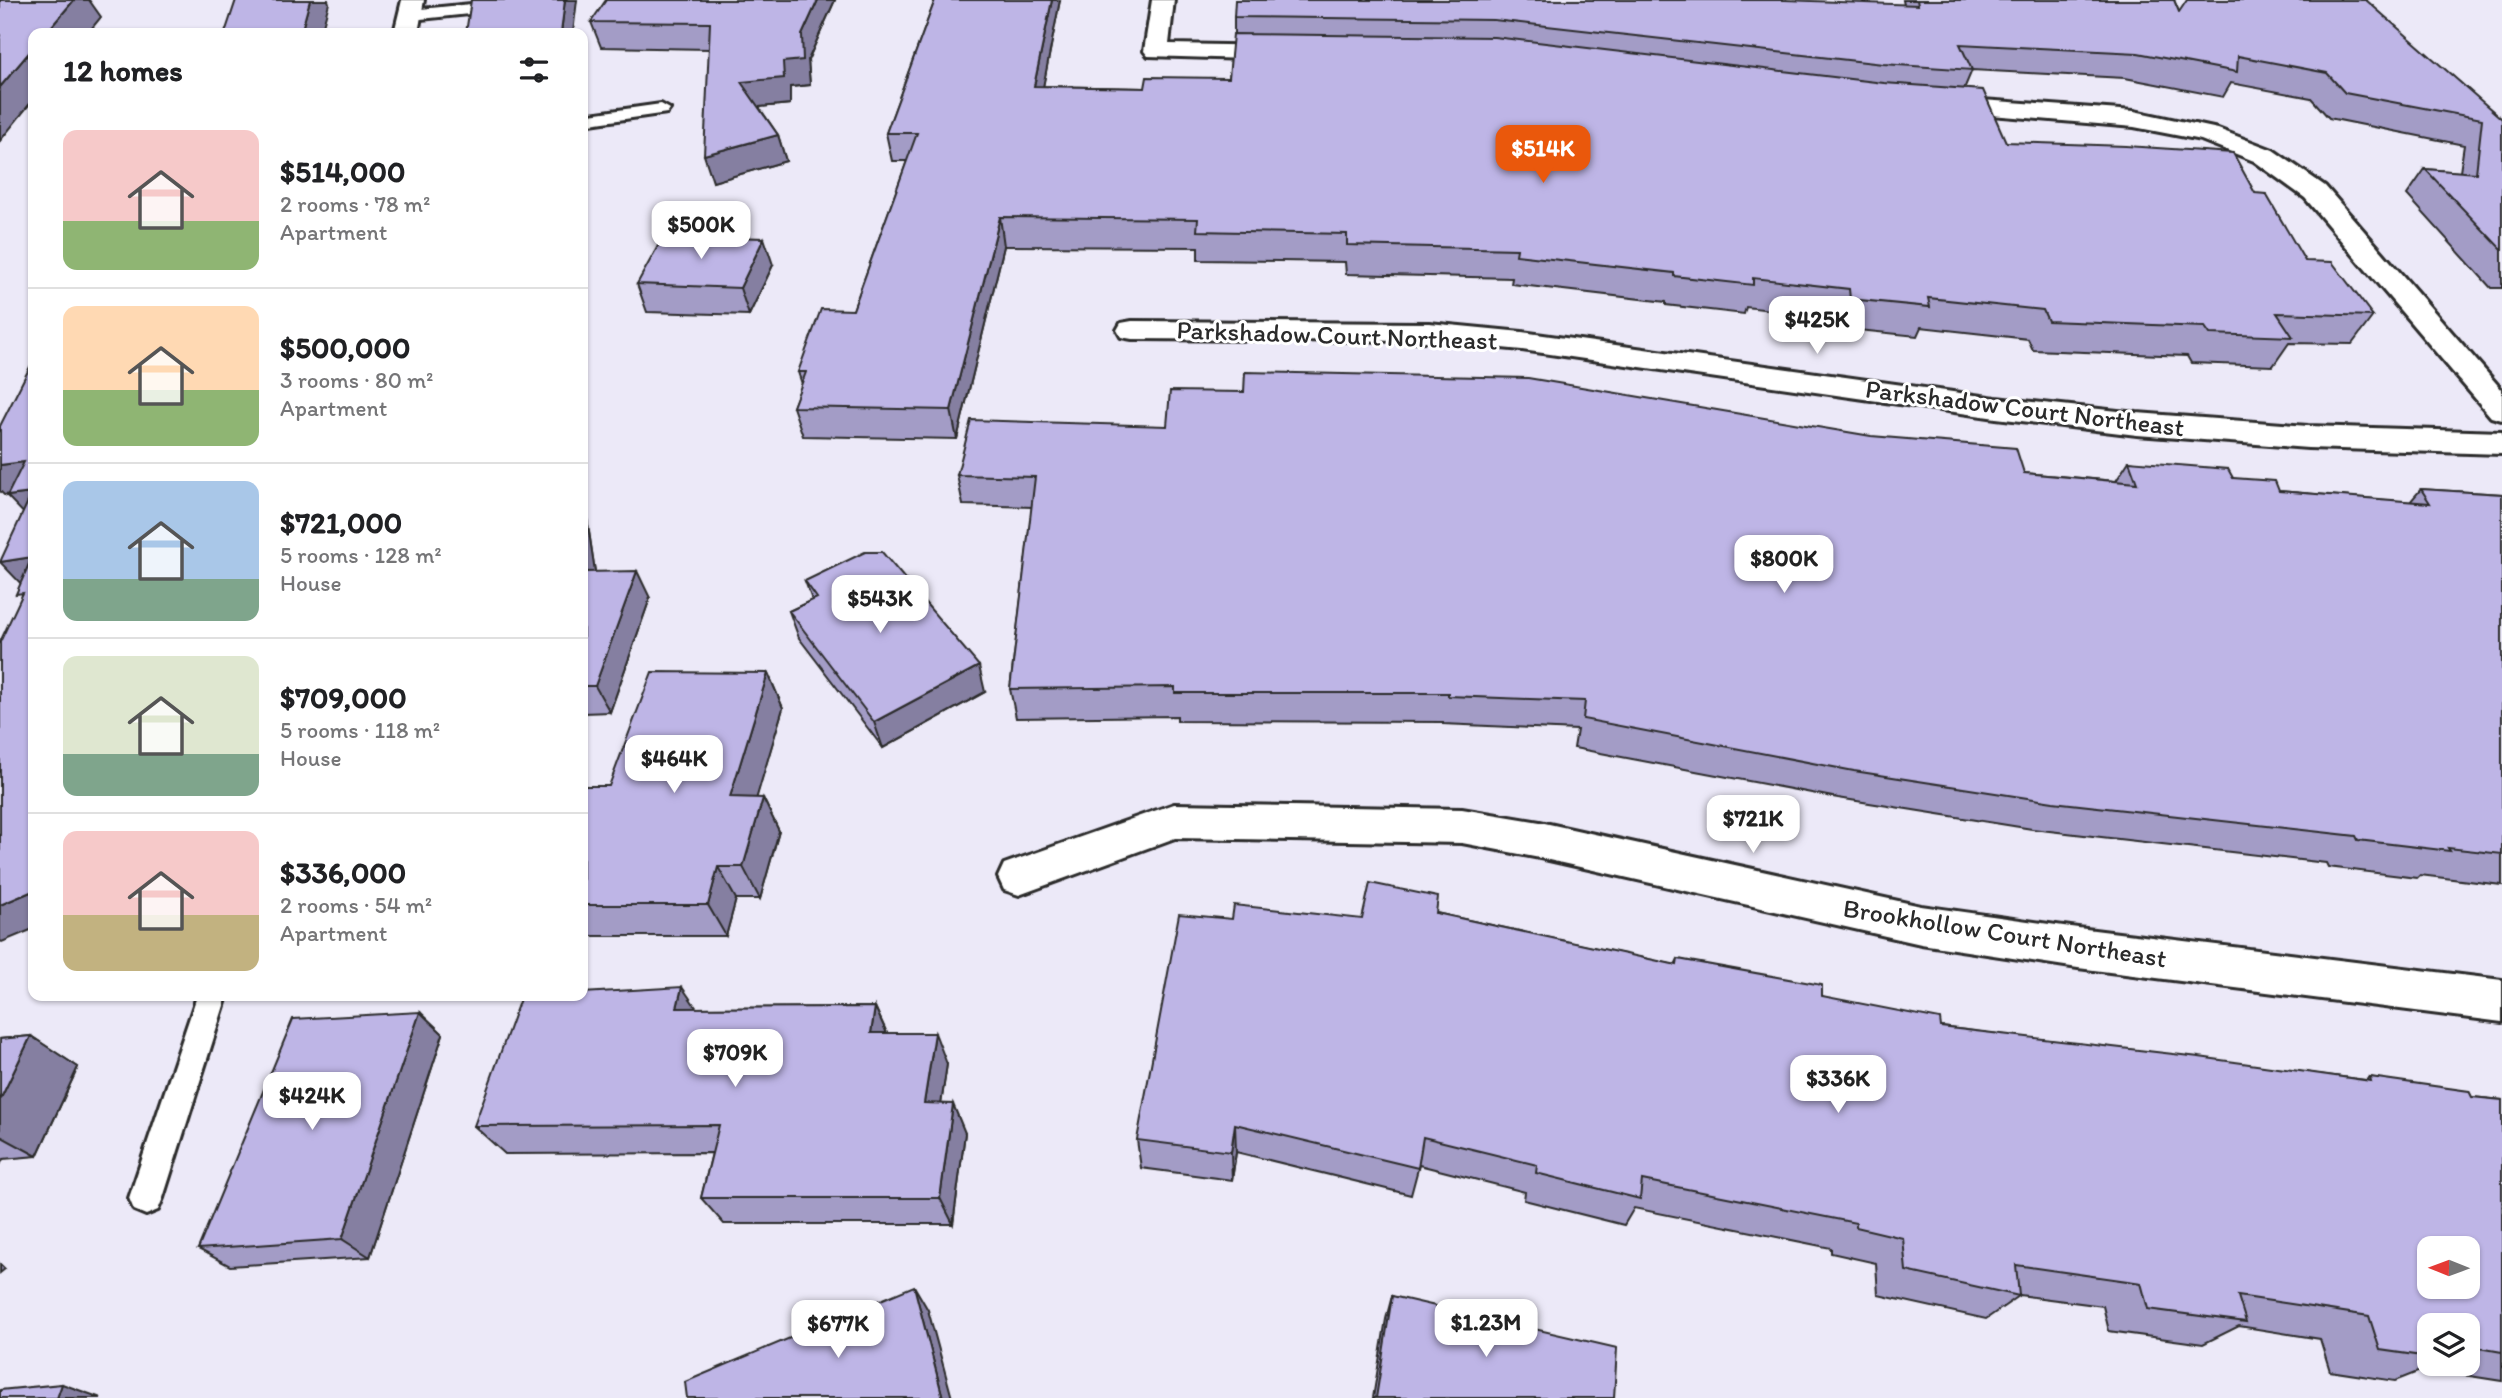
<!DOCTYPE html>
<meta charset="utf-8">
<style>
:root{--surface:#fff;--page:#f2f2f2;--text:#202124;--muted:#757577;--line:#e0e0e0;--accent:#ea580c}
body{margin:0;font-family:Itim,sans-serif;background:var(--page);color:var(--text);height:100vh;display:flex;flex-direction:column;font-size:26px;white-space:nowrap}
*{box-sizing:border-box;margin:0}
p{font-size:23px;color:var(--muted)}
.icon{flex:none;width:38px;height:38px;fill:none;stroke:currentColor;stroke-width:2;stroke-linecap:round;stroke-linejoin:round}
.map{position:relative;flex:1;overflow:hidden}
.panel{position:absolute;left:28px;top:28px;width:560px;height:973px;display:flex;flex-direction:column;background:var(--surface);border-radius:14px;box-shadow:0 2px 5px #0004}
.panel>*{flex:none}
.needle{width:46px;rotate:271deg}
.tools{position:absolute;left:2417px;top:1236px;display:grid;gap:14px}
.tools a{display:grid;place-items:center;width:63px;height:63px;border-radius:14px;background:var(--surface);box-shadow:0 2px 5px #0004;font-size:35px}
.price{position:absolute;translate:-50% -60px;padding:0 16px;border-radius:14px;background:#fff;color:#222;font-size:23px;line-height:46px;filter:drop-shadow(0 2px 4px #0008)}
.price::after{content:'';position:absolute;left:50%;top:42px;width:21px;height:16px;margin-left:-10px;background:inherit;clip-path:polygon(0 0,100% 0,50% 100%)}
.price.active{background:var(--accent);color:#fff}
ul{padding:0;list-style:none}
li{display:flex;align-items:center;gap:21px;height:175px;padding:0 35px}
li+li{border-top:2px solid var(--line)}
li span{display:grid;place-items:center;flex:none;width:196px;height:140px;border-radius:14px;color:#555}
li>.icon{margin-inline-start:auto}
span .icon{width:84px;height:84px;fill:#fffc;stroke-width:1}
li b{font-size:30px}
h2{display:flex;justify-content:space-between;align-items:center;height:84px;padding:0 35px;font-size:30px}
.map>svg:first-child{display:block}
</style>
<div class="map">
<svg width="2502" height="1398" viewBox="0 0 2502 1398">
<rect width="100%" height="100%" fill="#ece9f8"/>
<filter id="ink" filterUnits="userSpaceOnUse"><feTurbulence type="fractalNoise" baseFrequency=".0143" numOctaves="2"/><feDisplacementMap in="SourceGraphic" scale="14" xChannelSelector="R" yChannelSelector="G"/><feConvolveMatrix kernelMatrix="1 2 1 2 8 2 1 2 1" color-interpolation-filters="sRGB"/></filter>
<g filter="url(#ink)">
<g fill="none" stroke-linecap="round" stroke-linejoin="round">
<!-- service casing -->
<g stroke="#2b2b2b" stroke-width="6">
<path id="service" d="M 511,0 L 565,0 L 557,5 L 411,20 L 403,15 L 411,10 Z
M 661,104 L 670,109 L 667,113 L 583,125 L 583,115 Z
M 197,996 L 227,996 L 163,1198 L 158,1210 L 146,1215 L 134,1210 L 129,1198 Z"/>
</g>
<!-- minor casing -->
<g stroke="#2b2b2b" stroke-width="6">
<path id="minor" d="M 402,0 L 424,0 L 418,33 L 394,33 Z
M 1152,0 L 1174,0 L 1169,44 L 1284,46 L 1293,48 L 1296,53 L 1293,58 L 1284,60 L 1148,56 L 1144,51 Z
M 1940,97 L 2134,111 L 2218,129 L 2273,150 L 2325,186 L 2502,390 L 2502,420 L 2491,417 L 2305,198 L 2254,161 L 2201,140 L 2134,127 L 1931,110 L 1927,105 L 1931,100 Z
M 1132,321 L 1429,323 L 1522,332 L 1996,398 L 2137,413 L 2308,426 L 2502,432 L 2502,454 L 2308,448 L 2137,435 L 1996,418 L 1522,350 L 1429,341 L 1132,339 L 1121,337 L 1117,330 L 1121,323 Z
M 1174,804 L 1462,809 L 1540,822 L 1921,906 L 2078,928 L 2502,980 L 2502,1022 L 2078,968 L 1921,944 L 1540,858 L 1462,843 L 1175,838 L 1019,895 L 1004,890 L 998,877 L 1004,864 Z"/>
</g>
<!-- service -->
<use href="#service" fill="#fff" fill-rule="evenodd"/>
<!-- minor -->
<use href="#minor" fill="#fff" fill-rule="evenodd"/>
</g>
<!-- wall -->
<path fill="#a39cc6" stroke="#2b2b2b" stroke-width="2" fill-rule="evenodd" d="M 835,0 L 808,60 L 810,85 L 790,87 L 790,104 L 759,107 L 778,135 L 786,161 L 713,182 L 709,49 L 601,47 L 591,22 Z
M 935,0 L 1060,0 L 1043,86 L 1145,88 L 1229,78 L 1234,34 L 1234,17 L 1904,5 L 1903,0 L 2174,0 L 2179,12 L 2502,119 L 2502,288 L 2491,288 L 2407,195 L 2425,169 L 2460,172 L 2464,145 L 2329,118 L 2311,98 L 2231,83 L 2223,97 L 2125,78 L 1972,70 L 1964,89 L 2006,142 L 2255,193 L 2305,261 L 2373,316 L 2352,344 L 2289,343 L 2273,366 L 2191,363 L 2187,356 L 2033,350 L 2028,339 L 1921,327 L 1917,336 L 1839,328 L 1837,318 L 1746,307 L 1744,314 L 1666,305 L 1666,302 L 1511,284 L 1512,278 L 1346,274 L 1345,262 L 1198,260 L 1198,247 L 1004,246 L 957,439 L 803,436 L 793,407 L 802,384 L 798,372 L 853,310 L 907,161 L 892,161 L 886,133 Z
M 773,265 L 749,315 L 647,312 L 637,284 Z
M 2129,461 L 2233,478 L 2279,491 L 2410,502 L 2421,489 L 2502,494 L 2502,885 L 2420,875 L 2417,878 L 2328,867 L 2326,863 L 2032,829 L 1838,798 L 1574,748 L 1577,730 L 1443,724 L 1443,722 L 1177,721 L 1177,716 L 1016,718 L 1010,689 L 1032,507 L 963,505 L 957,475 L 2024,473 L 2116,481 Z
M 583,496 L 584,499 L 595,572 L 650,598 L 610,712 L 583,713 Z
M 805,581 L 985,692 L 883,748 L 799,638 L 789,611 L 812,600 Z
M 768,673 L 783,708 L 756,798 L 763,798 L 779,831 L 760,899 L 736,899 L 726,936 L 583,936 L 583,786 L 609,786 Z
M 1436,913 L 1675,965 L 1678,959 L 1941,1027 L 2366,1080 L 2370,1077 L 2472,1097 L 2502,1100 L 2502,1381 L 2425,1369 L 2395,1381 L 2330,1371 L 2320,1339 L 2239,1326 L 2203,1344 L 2109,1331 L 2103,1306 L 2019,1295 L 2019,1296 L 1986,1319 L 1878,1295 L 1876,1263 L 1831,1253 L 1831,1248 L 1634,1208 L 1624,1225 L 1524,1200 L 1525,1192 L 1419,1165 L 1411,1195 L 1236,1152 L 1232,1180 L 1141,1168 L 1137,1140 L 1232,919 L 1362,919 ZM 2429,1325 L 2468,1325 L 2468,1363 L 2429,1363 Z
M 875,1007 L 887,1033 L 947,1064 L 941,1104 L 965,1133 L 953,1224 L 724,1224 L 701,1198 L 712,1153 L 505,1154 L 474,1126 L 696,1008 Z
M 420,1012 L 443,1034 L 370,1257 L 230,1266 L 198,1249 Z
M 31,1036 L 78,1067 L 37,1156 L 3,1159 L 0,1165 L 0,1039 Z
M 1392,1296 L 1614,1398 L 1373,1398 L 1386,1319 Z"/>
<!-- shaded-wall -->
<path fill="#857fa1" stroke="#2b2b2b" stroke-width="2" d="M 74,0 L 89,0 L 101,17 L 88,33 L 46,33 Z
M 310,0 L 328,0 L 329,3 L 321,33 L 301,33 Z
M 565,0 L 577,0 L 573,33 L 561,33 Z
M 818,0 L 835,0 L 808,60 L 810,85 L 790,87 L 790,104 L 748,108 L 741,82 L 783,62 L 802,35 Z
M 1052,0 L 1060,0 L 1038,113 L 1034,86 Z
M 33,48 L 33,100 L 0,141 L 0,87 Z
M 778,135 L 786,161 L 713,182 L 704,155 Z
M 1000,217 L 1004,246 L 957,439 L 951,410 Z
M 764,238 L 773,265 L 749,315 L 740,288 Z
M 24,462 L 33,491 L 4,495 L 0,491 L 0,465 Z
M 32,493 L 33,523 L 7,496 Z
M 583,496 L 584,499 L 599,598 L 585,572 L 583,557 Z
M 32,557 L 26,589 L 0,562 Z
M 637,571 L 650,598 L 610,712 L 595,686 Z
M 979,666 L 985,692 L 883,748 L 874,722 Z
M 768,673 L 783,708 L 747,830 L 730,797 Z
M 763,798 L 779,831 L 760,899 L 743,867 Z
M 718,867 L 736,899 L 726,936 L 708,905 Z
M 33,891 L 33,929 L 2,942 L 0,941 L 0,905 Z
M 682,987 L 704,1019 L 677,1008 Z
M 875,1007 L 889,1038 L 871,1033 Z
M 420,1012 L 443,1034 L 370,1257 L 342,1239 Z
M 935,1033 L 947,1064 L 937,1132 L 924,1103 Z
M 31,1036 L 78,1067 L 37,1156 L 0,1136 L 0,1100 Z
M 953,1104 L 965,1133 L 953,1224 L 940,1198 Z
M 1235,1124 L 1236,1152 L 1232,1180 L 1231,1152 Z
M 0,1264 L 5,1269 L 0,1273 Z
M 914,1286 L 928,1310 L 952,1398 L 943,1398 Z
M 62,1384 L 101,1398 L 57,1398 Z"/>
<!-- building -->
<path fill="#beb5e6" stroke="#2b2b2b" stroke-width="2" fill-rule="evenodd" d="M 0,0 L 74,0 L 46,33 L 33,33 L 33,48 L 0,87 Z
M 236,0 L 310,0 L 301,33 L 225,33 Z
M 471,0 L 565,0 L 561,33 L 466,33 Z
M 606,0 L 818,0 L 802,35 L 803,60 L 783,62 L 784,78 L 741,82 L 778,135 L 704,155 L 710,23 L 591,22 Z
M 935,0 L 1052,0 L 1034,86 L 1145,88 L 1147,77 L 1229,78 L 1233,34 L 1494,37 L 1884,83 L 1983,90 L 2006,142 L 2126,146 L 2233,153 L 2255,193 L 2266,194 L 2305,261 L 2332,262 L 2373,316 L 2277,313 L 2293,337 L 2210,334 L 2205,327 L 2048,321 L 2043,310 L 1928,298 L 1930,307 L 1850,299 L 1849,289 L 1753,278 L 1753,285 L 1674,276 L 1674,273 L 1516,255 L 1517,249 L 1347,245 L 1347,234 L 1197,231 L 1198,219 L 1000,217 L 951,410 L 793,407 L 806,372 L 798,372 L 821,309 L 853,310 L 917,133 L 886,133 Z
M 1235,0 L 1785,0 L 1918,5 L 1917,0 L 2174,0 L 2179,12 L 2187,0 L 2366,0 L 2502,119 L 2502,250 L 2425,169 L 2476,173 L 2482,119 L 2345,93 L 2327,73 L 2238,56 L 2237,72 L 2138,53 L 1960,44 L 1972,70 L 1883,64 L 1494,20 L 1234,17 Z
M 664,235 L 764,238 L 740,288 L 637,284 Z
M 33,361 L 33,891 L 0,905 L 0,642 L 23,593 L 16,594 L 32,557 L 0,562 L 32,493 L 7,496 L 24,462 L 0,465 L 0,426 Z
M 1245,372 L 1528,378 L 1871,436 L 2016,448 L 2024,473 L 2137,483 L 2129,461 L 2228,469 L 2233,478 L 2275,481 L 2279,491 L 2430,503 L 2421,489 L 2502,494 L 2502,854 L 2448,848 L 2450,851 L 2358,840 L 2356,836 L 2053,802 L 1854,771 L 1583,719 L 1585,701 L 1448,696 L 1448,693 L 1175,693 L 1175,687 L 1010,689 L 1035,477 L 957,475 L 971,420 L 1167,426 L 1170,391 L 1244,392 Z
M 865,552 L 882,552 L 979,666 L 874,722 L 789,611 L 817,598 L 805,581 Z
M 583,557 L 585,572 L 637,571 L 595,686 L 583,686 Z
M 652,672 L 768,673 L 730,797 L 763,798 L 743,867 L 718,867 L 708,905 L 583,905 L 583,786 L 609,786 Z
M 1370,883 L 1438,897 L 1436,913 L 1677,965 L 1678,959 L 1822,985 L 1822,996 L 1940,1019 L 1941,1027 L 2199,1057 L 2371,1081 L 2370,1077 L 2469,1091 L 2472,1097 L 2502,1100 L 2502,1352 L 2468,1346 L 2468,1325 L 2429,1325 L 2429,1357 L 2380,1350 L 2369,1316 L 2238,1296 L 2246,1322 L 2148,1309 L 2141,1283 L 2016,1265 L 2019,1296 L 1906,1271 L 1903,1238 L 1856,1227 L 1856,1223 L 1642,1180 L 1640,1199 L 1536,1173 L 1537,1165 L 1423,1137 L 1418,1168 L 1235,1124 L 1231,1152 L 1137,1140 L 1179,914 L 1232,919 L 1234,905 L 1362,919 ZM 2429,1248 L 2468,1248 L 2468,1286 L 2429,1286 Z
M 682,987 L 677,1008 L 875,1007 L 871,1033 L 935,1033 L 924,1103 L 953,1104 L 940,1198 L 701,1198 L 719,1125 L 474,1126 L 521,996 L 583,996 L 583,993 Z
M 420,1012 L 342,1239 L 198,1249 L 293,1019 Z
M 31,1036 L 0,1100 L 0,1039 Z
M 914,1286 L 943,1398 L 687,1398 L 685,1382 Z
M 1392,1296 L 1617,1348 L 1614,1398 L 1376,1398 Z
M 62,1384 L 57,1398 L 0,1398 L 0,1390 Z"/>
</g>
<g text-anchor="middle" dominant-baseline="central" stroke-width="6" stroke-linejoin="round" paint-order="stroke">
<!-- street labels -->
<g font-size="26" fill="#2b2b2b" stroke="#fff">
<text transform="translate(1337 335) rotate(2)">Parkshadow Court Northeast</text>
<text transform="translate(2025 408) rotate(7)">Parkshadow Court Northeast</text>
<text transform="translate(2005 933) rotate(9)">Brookhollow Court Northeast</text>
</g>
</g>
</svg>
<div class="tools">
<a><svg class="needle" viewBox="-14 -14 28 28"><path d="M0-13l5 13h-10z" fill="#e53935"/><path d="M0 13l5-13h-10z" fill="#757577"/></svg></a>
<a><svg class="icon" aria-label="layers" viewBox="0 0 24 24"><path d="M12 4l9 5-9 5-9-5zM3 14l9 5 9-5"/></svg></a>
</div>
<b class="price active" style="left:1543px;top:185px">$514K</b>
<b class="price" style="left:701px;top:261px">$500K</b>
<b class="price" style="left:1817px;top:356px">$425K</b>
<b class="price" style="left:1784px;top:595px">$800K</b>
<b class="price" style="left:880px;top:635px">$543K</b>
<b class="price" style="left:674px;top:795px">$464K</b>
<b class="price" style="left:1753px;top:855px">$721K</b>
<b class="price" style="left:735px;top:1089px">$709K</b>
<b class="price" style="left:1838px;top:1115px">$336K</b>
<b class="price" style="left:312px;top:1132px">$424K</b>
<b class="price" style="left:1486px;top:1359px">$1.23M</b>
<b class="price" style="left:838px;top:1360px">$677K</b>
<section class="panel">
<h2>12 homes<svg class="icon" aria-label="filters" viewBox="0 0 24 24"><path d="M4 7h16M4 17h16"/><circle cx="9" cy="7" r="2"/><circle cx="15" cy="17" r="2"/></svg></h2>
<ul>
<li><span style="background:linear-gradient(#f6c9c9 65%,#8fb573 0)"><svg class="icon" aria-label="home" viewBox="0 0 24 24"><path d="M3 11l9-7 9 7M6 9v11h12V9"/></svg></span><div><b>$514,000</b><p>2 rooms · 78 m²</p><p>Apartment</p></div></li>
<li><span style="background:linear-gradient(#ffd9b3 60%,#8fb573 0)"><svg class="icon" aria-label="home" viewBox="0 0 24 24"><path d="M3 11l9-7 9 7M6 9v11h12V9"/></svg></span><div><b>$500,000</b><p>3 rooms · 80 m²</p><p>Apartment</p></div></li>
<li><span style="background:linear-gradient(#a9c7e8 70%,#7fa58c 0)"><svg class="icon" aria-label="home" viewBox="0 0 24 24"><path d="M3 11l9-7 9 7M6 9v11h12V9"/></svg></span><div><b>$721,000</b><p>5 rooms · 128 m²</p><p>House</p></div></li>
<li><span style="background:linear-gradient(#dfe7d0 70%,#7fa58c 0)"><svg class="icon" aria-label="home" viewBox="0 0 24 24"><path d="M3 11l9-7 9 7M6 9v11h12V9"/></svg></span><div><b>$709,000</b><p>5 rooms · 118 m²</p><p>House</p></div></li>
<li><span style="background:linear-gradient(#f6c9c9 60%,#c2b280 0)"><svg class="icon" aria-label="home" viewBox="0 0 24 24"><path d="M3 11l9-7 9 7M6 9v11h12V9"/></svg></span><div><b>$336,000</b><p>2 rooms · 54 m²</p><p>Apartment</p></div></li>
</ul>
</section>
</div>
